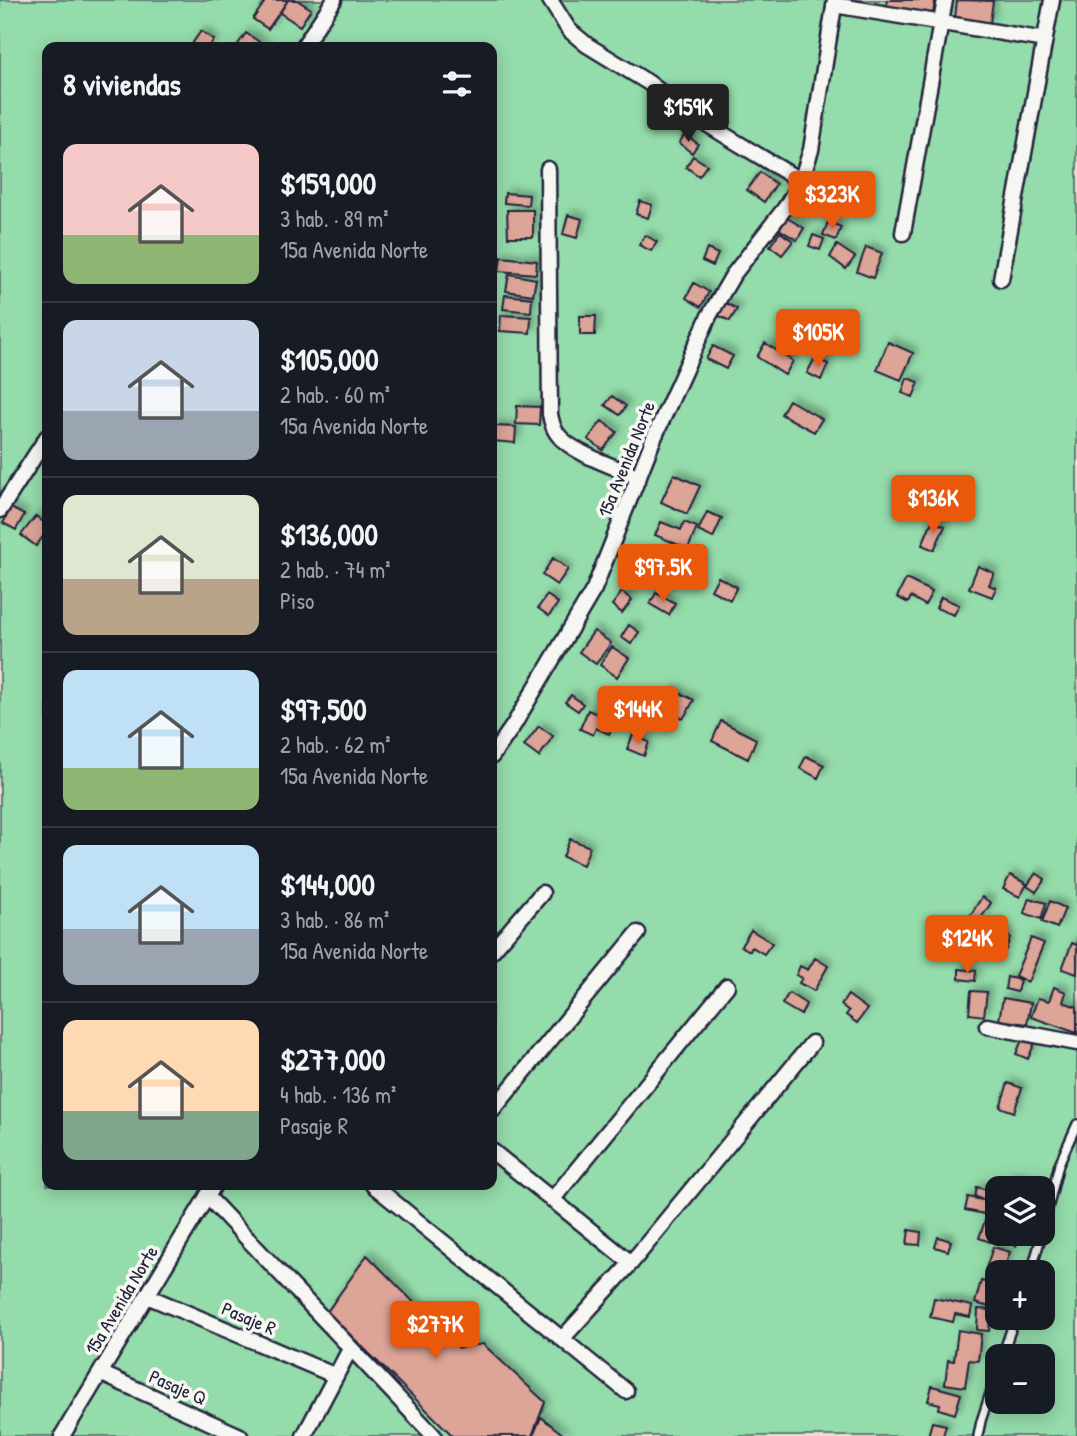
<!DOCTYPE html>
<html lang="es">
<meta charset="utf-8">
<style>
:root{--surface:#171b24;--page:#242831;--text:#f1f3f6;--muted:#9ea1a6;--line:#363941;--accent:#ea580c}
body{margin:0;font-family:"Patrick Hand",sans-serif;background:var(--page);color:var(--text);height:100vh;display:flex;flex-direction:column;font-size:26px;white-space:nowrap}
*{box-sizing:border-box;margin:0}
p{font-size:23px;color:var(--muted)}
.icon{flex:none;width:38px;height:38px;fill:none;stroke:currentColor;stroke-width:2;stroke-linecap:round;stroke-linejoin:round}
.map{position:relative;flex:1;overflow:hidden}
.panel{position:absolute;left:42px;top:42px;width:455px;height:1148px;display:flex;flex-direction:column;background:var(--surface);border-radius:14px;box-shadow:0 4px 18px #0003}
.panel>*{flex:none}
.controls{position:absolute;left:985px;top:1176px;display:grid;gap:14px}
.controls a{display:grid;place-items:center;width:70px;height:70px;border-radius:14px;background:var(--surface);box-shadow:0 4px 18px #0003;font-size:35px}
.price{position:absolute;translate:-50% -60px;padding:0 16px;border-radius:7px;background:var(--accent);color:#fff;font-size:23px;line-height:46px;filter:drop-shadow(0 2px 4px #0008)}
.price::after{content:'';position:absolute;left:50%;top:42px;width:21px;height:16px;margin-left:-10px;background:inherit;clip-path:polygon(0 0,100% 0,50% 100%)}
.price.active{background:#222;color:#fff}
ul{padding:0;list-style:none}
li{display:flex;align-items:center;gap:21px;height:175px;padding:0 21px}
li+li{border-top:2px solid var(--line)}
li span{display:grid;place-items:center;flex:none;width:196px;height:140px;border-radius:14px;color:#555}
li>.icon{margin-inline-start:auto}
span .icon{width:84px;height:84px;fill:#fffc;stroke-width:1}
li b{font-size:30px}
h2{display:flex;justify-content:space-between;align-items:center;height:84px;padding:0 21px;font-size:30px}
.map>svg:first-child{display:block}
</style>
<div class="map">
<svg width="1077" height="1436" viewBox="0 0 1077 1436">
<defs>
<filter id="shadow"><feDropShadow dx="4.5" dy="-4.5" stdDeviation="3.5" flood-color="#0004"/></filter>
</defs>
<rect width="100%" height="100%" fill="#eeddd7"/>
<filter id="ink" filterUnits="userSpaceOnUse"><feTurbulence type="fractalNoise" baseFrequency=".0143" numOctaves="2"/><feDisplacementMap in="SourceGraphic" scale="14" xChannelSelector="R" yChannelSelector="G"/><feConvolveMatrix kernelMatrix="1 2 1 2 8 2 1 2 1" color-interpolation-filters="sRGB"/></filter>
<g filter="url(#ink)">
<!-- green -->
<path fill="#94dcab" stroke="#5b7f73" stroke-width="2" fill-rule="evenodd" d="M 0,0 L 1077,0 L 1077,1436 L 0,1436 ZM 47,47 L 492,47 L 492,1185 L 47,1185 ZM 998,1188 L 1043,1188 L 1043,1234 L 998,1234 ZM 998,1272 L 1043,1272 L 1043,1318 L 998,1318 ZM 998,1356 L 1043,1356 L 1043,1402 L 998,1402 Z"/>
<!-- building -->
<path fill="#dda498" stroke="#22223b" stroke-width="2" filter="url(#shadow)" d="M 266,0 L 288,0 L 268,29 L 253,19 Z
M 288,0 L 297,0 L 311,9 L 300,26 L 280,13 Z
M 887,0 L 935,0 L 933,15 L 886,6 Z
M 957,0 L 993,1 L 990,23 L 955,18 Z
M 201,31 L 214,40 L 209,47 L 190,47 Z
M 246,33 L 267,47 L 236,47 Z
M 685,134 L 698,144 L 692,153 L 679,143 Z
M 693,156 L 707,165 L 699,176 L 686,167 Z
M 760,172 L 776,184 L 764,202 L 747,190 Z
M 505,193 L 529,195 L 528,205 L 504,203 Z
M 640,201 L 652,205 L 648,218 L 636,214 Z
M 507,210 L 533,210 L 533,237 L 508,237 Z
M 568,215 L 582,219 L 577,238 L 563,234 Z
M 787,218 L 804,228 L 797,240 L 779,229 Z
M 828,222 L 841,227 L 836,240 L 823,235 Z
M 780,232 L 793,241 L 782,255 L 770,246 Z
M 645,235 L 657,242 L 651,251 L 639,245 Z
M 813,235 L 824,239 L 820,250 L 809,246 Z
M 837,245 L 855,257 L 846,269 L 830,257 Z
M 866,247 L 882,253 L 873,278 L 857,272 Z
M 707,249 L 718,254 L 713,266 L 702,261 Z
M 501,257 L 537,261 L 536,274 L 499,271 Z
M 509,274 L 536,279 L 533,295 L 506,291 Z
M 694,283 L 709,292 L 701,307 L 686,298 Z
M 505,295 L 532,298 L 531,312 L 503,309 Z
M 724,302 L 737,309 L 730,321 L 717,315 Z
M 501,315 L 531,317 L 530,333 L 500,331 Z
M 580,316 L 596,316 L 595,335 L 580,335 Z
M 888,342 L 913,353 L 901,380 L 877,370 Z
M 765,343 L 793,361 L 785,375 L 757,357 Z
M 713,346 L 733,356 L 726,369 L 706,359 Z
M 815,358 L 828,364 L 821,380 L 807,373 Z
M 907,378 L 919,382 L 913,397 L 902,393 Z
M 612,396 L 626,406 L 620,415 L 605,405 Z
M 789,400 L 822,419 L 814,432 L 781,414 Z
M 517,406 L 540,407 L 539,425 L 516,424 Z
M 602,421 L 617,432 L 603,450 L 588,439 Z
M 494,426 L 516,427 L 515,443 L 493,441 Z
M 674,474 L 700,486 L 687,514 L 661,502 Z
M 11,508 L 24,515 L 16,530 L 3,523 Z
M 707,512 L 722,518 L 713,538 L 698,531 Z
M 36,516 L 47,525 L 47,531 L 36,546 L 21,535 Z
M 932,521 L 945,526 L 934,550 L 922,545 Z
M 661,522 L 681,530 L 684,522 L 697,527 L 688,549 L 655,535 Z
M 553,558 L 568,569 L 557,585 L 542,575 Z
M 978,566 L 994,573 L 989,585 L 996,588 L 992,597 L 969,588 Z
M 718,577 L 737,587 L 730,600 L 711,590 Z
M 906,579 L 932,592 L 925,605 L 911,597 L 908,603 L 897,597 Z
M 622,592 L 632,600 L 622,613 L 612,605 Z
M 656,593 L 675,603 L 669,615 L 650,604 Z
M 547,595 L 558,603 L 549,616 L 538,608 Z
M 941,597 L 959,605 L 954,615 L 936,608 Z
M 629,625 L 639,632 L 631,644 L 621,637 Z
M 594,631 L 611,643 L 596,664 L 579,652 Z
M 612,647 L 629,658 L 617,677 L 600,665 Z
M 672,689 L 694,700 L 683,719 L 662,708 Z
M 571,695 L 583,704 L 578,711 L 565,702 Z
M 588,710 L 615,722 L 609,734 L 596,728 L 593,735 L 580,729 Z
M 721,721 L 756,739 L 748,759 L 712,741 Z
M 539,726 L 553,736 L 539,757 L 524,746 Z
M 633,735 L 649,742 L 644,756 L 627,749 Z
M 806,756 L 824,765 L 818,778 L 800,768 Z
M 570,839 L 590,847 L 583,865 L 563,857 Z
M 1036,873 L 1045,879 L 1036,892 L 1027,886 Z
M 1010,875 L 1027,884 L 1020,897 L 1003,889 Z
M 982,897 L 991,903 L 979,921 L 970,916 Z
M 1029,898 L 1046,903 L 1041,919 L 1024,913 Z
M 1050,901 L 1065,908 L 1057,928 L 1042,922 Z
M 751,930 L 772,943 L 764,954 L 752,947 L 750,951 L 741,946 Z
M 999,933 L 1010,937 L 1006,950 L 995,946 Z
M 979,936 L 994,942 L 989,954 L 974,948 Z
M 1031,938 L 1044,943 L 1028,982 L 1015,976 Z
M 1072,943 L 1077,945 L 1077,974 L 1062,969 Z
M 815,958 L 828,966 L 814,991 L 799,983 L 802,978 L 796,975 L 800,966 L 808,970 Z
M 959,969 L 976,971 L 975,981 L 959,979 Z
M 1007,977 L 1020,980 L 1017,992 L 1005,989 Z
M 1054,987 L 1066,992 L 1063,1002 L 1077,1007 L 1077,1033 L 1031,1017 L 1038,998 L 1049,1001 Z
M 971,991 L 987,992 L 984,1016 L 969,1014 Z
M 789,993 L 806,1004 L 801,1015 L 782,1004 Z
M 848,995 L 867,1009 L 857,1023 L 846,1015 L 849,1011 L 841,1005 Z
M 1003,998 L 1031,1003 L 1027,1024 L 999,1020 Z
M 1024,1035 L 1036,1040 L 1028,1059 L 1016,1054 Z
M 1008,1083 L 1022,1088 L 1014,1112 L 1000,1107 Z
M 1010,1177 L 1038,1184 L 1037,1188 L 1007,1188 Z
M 977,1187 L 990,1191 L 988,1200 L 975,1197 Z
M 968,1197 L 987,1201 L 984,1214 L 965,1210 Z
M 986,1218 L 997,1222 L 990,1242 L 979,1238 Z
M 909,1230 L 921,1232 L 920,1245 L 907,1244 Z
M 998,1231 L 998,1234 L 1021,1234 L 1016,1246 L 995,1236 Z
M 938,1237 L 951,1241 L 948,1251 L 935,1247 Z
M 993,1247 L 1010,1252 L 1003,1272 L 998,1272 L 998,1275 L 985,1271 Z
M 367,1255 L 459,1348 L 483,1344 L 545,1402 L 532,1436 L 453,1436 L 327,1312 Z
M 981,1281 L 996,1285 L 990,1307 L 975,1303 Z
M 934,1298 L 972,1306 L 970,1317 L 955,1314 L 953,1322 L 930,1317 Z
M 978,1309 L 991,1310 L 989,1331 L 977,1330 Z
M 958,1330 L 981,1334 L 978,1361 L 969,1360 L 965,1387 L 945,1384 L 948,1360 L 954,1361 Z
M 932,1386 L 961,1394 L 955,1414 L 939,1409 L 940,1404 L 928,1401 Z
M 541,1417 L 565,1436 L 533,1436 Z
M 932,1422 L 946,1425 L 943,1436 L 928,1436 Z"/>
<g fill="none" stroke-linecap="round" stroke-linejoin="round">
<!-- lane casing -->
<g stroke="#22223b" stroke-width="12">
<path id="lane" d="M 1043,1229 L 1059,1164 L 1077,1124
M 1031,1272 L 1042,1234
M 1002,1356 L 1015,1318
M 978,1436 L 981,1421 L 998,1369"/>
</g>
<!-- street casing -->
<g stroke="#22223b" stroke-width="19">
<path id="street" d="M 550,0 L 569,30 L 587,45 L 649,83 L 681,108 L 731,139 L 801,181
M 834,5 L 1045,40
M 303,47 L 334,0
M 548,169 L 550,414 C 551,419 552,425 555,430 C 565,451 617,468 639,477
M 903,233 L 945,0
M 1001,279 L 1052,0
M 0,510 L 47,437
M 492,756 L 513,726 L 594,589 L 653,440 L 709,316 L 733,275 L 785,208 L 801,181 L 811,150 L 835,0
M 492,951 L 542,893
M 987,1026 L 1077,1043
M 492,1111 L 638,933
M 492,1151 L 631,1263
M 373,1185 L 626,1391
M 207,1196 L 434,1436
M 552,1200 L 727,986
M 147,1296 L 336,1376
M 562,1339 L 631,1263 L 812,1043
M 100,1373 L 240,1436
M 62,1436 L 214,1185
M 304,1436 L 350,1349"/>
</g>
<!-- lane -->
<use href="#lane" stroke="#f6f6f2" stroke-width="7"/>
<!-- street -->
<use href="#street" stroke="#f6f6f2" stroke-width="14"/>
</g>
</g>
<g text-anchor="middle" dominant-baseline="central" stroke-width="7" stroke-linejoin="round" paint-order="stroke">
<!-- street labels -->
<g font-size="19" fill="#22223b" stroke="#f6f6f2">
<text transform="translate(626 459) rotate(-68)">15a Avenida Norte</text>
<text transform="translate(121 1300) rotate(-59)">15a Avenida Norte</text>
<text transform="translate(249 1318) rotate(23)">Pasaje R</text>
<text transform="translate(178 1387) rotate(24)">Pasaje Q</text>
</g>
</g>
</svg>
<div class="controls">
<a><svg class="icon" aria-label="layers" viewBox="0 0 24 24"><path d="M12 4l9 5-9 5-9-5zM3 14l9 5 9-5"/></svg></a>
<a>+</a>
<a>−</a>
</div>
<b class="price active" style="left:688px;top:144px">$159K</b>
<b class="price" style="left:832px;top:231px">$323K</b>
<b class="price" style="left:818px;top:369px">$105K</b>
<b class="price" style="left:933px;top:535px">$136K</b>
<b class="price" style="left:663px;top:604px">$97.5K</b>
<b class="price" style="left:638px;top:746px">$144K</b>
<b class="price" style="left:967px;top:975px">$124K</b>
<b class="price" style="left:435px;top:1361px">$277K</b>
<section class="panel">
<h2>8 viviendas<svg class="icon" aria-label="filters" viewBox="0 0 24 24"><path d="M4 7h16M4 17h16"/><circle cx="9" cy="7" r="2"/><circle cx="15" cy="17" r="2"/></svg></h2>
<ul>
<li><span style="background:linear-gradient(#f6c9c9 65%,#8fb573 0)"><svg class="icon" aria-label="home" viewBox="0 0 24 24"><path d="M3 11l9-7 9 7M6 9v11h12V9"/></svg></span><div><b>$159,000</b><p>3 hab. · 89 m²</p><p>15a Avenida Norte</p></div></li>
<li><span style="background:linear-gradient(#c9d6e8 65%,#9aa5b1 0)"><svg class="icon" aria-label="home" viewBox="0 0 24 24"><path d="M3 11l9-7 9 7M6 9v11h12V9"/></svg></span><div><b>$105,000</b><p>2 hab. · 60 m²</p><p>15a Avenida Norte</p></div></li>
<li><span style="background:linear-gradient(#dfe7d0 60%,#b9a48a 0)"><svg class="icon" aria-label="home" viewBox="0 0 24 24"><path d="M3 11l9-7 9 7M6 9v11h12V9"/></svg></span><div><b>$136,000</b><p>2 hab. · 74 m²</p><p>Piso</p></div></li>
<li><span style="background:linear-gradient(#bfe0f5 70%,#8fb573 0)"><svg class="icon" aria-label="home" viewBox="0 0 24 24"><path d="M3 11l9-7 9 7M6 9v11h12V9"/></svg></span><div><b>$97,500</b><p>2 hab. · 62 m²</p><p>15a Avenida Norte</p></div></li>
<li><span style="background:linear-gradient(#bfe0f5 60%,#9aa5b1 0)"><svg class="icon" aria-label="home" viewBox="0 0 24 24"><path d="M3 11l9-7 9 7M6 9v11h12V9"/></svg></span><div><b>$144,000</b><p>3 hab. · 86 m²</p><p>15a Avenida Norte</p></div></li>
<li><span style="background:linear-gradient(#ffd9b3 65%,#7fa58c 0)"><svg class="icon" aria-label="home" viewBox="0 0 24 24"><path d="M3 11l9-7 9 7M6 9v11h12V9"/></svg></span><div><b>$277,000</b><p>4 hab. · 136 m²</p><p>Pasaje R</p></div></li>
</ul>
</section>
</div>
